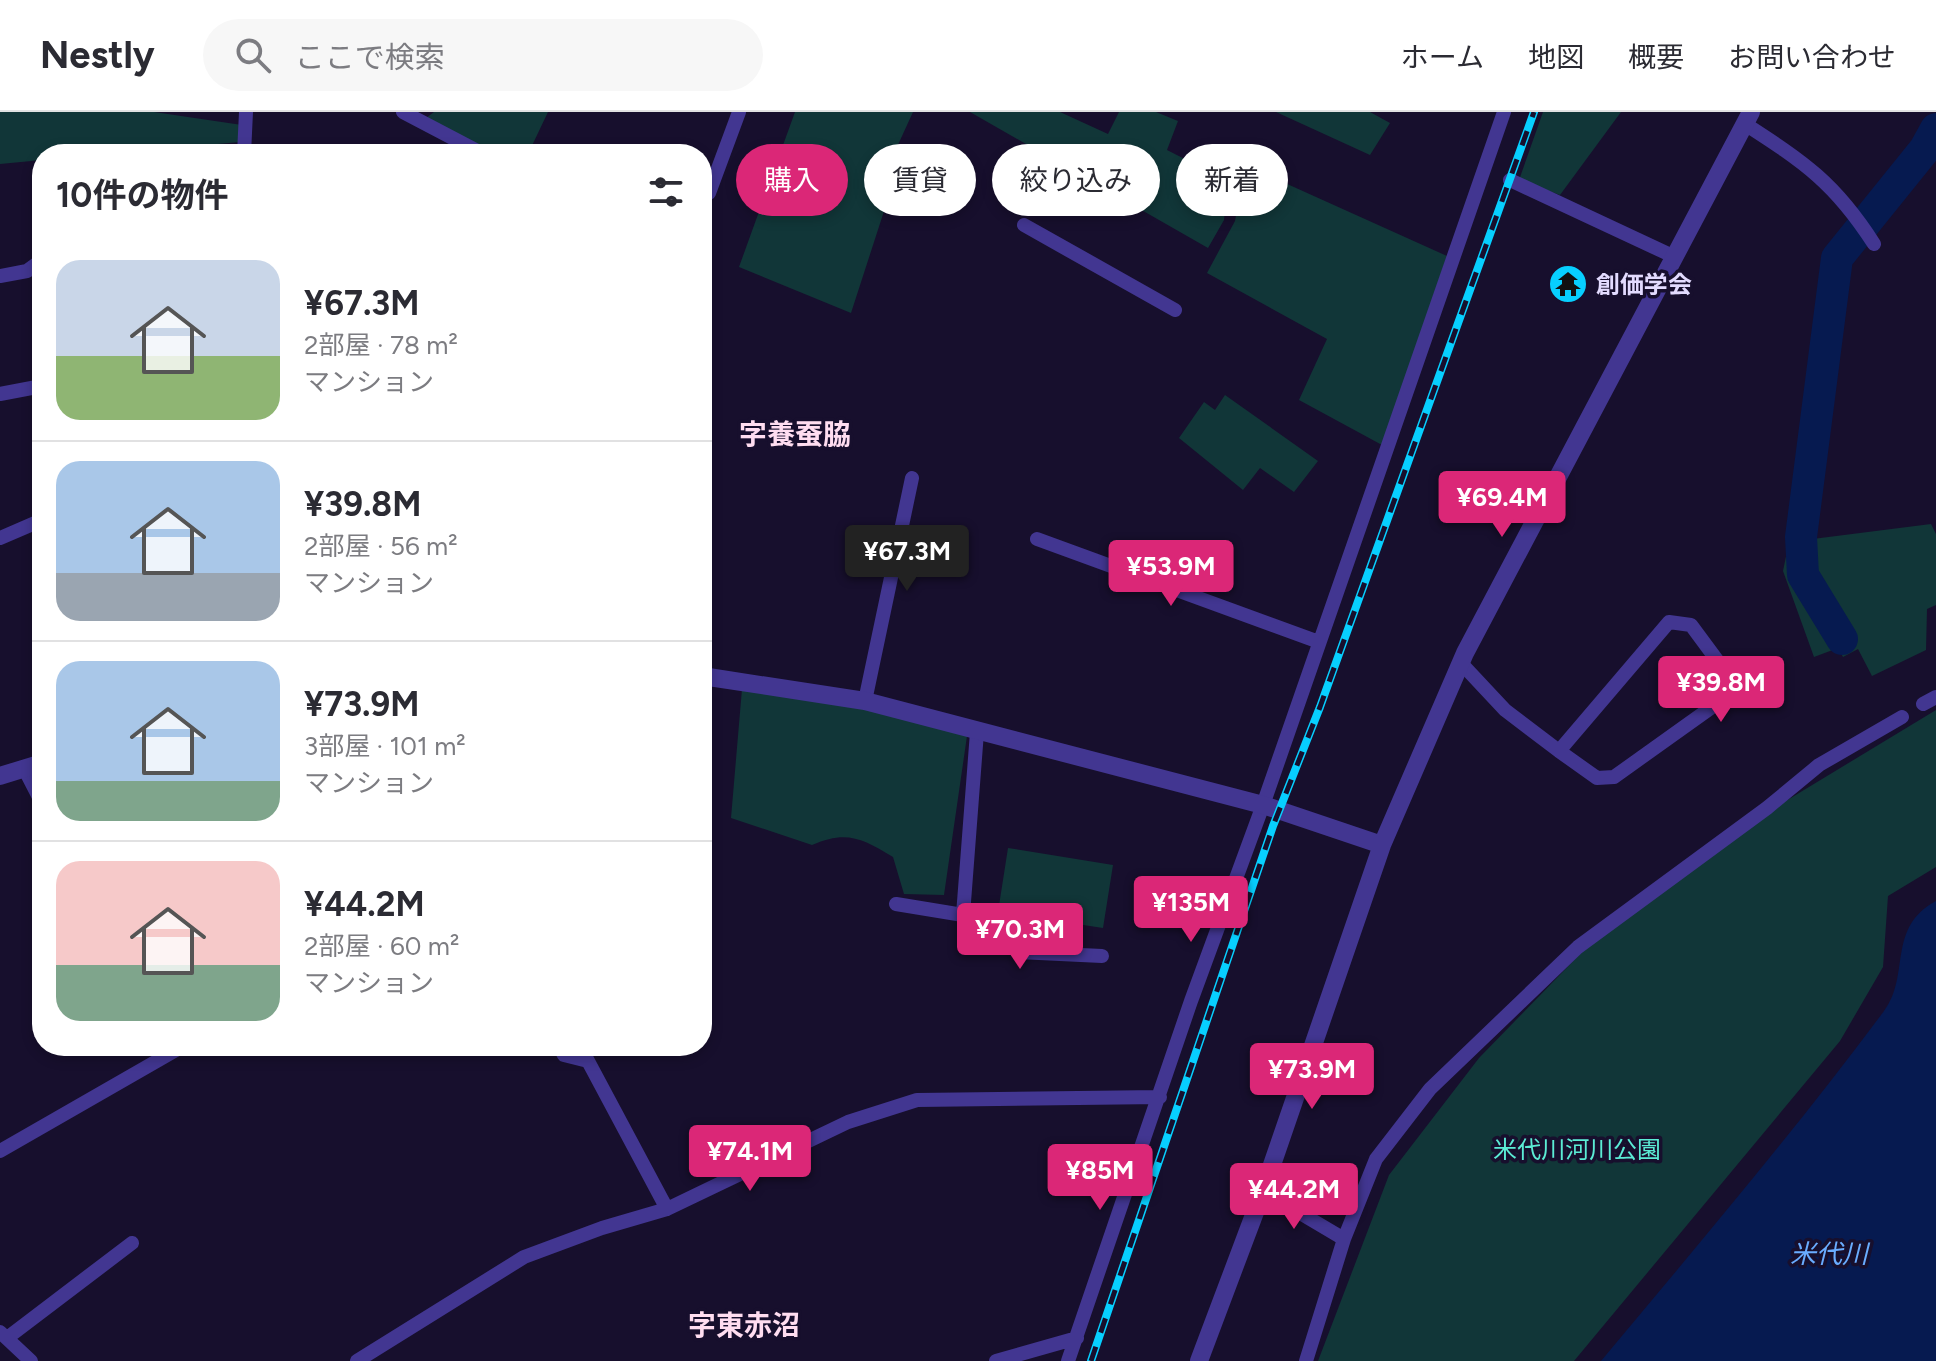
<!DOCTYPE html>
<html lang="ja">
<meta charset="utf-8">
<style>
:root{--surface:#fff;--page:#f7f7f7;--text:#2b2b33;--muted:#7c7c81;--line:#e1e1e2;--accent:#db2777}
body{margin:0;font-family:Figtree,"Noto Sans JP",sans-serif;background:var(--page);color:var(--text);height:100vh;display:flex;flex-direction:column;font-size:30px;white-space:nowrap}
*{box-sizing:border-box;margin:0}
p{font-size:26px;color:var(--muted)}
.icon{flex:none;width:44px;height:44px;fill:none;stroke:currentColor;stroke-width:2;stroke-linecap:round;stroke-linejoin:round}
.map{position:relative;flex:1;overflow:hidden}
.details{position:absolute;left:32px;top:32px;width:680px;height:912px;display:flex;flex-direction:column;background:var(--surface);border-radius:32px;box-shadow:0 4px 12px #0003}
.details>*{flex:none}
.guide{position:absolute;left:736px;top:32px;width:760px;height:72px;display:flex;gap:16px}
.price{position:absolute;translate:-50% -68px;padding:0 18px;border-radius:8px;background:var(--accent);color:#fff;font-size:26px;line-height:52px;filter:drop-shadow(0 2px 4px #0008)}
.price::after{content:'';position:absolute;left:50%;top:48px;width:24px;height:18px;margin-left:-12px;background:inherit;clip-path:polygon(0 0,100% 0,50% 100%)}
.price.selected{background:#222;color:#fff}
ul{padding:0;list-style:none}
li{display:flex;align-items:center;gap:24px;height:200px;padding:0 24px}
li+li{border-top:2px solid var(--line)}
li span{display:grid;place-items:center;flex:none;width:224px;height:160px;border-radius:24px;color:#555}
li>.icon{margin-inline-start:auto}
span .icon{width:96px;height:96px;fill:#fffc;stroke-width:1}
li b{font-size:34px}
h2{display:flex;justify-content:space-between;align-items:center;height:96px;padding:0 24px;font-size:34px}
.chip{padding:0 28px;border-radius:36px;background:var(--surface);box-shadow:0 4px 12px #0003;font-size:28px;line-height:72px}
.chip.selected{background:var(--accent);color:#fff}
header{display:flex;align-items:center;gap:48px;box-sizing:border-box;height:112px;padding:0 40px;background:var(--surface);border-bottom:2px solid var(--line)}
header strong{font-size:38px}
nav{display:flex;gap:44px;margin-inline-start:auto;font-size:28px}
.search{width:560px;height:72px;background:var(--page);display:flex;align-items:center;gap:20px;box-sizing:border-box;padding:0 28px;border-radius:44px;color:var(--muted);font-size:30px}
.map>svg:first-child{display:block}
</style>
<header>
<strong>Nestly</strong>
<div class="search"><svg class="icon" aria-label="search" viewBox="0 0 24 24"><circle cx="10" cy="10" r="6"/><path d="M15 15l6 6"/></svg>ここで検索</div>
<nav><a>ホーム</a><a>地図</a><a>概要</a><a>お問い合わせ</a></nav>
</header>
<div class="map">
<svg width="1936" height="1249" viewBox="0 0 1936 1249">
<rect width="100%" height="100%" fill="#170f2d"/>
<!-- green -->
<path fill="#113638" d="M 0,0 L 154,0 L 242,13 L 240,30 L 108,42 L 42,42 L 42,48 L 0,52 Z
M 434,0 L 548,0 L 528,42 L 494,42 L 426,6 Z
M 795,0 L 913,0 L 897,35 L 898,56 L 851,201 L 739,155 Z
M 970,0 L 1060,0 L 1108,22 L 1119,0 L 1156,0 L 1178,9 L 1167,38 L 1228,69 L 1224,108 L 1208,136 Z
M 1276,0 L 1370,0 L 1390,11 L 1370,43 Z
M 1543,0 L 1621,0 L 1560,83 L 1519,68 Z
M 1245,53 L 1447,144 L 1382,333 L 1299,288 L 1327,227 L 1207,161 L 1235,109 Z
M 1225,283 L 1318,349 L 1294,380 L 1260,356 L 1243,378 L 1179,326 L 1204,290 L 1215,298 Z
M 1931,412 L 1936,422 L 1936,493 L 1927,497 L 1926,538 L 1872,564 L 1858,537 L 1843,545 L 1838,536 L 1814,545 L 1783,459 L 1789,430 Z
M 742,577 L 865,593 L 967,624 L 944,783 L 904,782 L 893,745 C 862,726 846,718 812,733 L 731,706 Z
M 1936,598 L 1936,755 L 1888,784 L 1883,855 L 1840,929 L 1574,1249 L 1318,1249 L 1389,1063 L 1479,946 L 1585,837 L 1761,704 Z
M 1008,736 L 1113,753 L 1103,816 L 998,800 Z"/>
<!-- water -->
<path fill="#061a50" d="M 1810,435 L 1810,462 L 1818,479 L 1827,485 L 1847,524 L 1836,530 C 1831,519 1824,515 1817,505 C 1801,484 1794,463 1796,436 Z
M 1936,789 L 1936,1249 L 1601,1249 C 1697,1134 1794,1020 1884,899 C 1911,863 1886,816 1936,789 Z"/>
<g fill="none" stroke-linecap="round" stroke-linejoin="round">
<!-- river -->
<path stroke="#061a50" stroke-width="32" d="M 1842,527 L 1803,463 L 1801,425 L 1837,146 L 1925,37 L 1936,17"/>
<!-- minor -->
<path stroke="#423691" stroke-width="14" d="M 403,0 L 483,42
M 1745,12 C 1804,50 1835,71 1874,132
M 244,42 L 246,0
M 1510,68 L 1675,145
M 702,78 L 709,81 L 739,0
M 42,97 L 42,121
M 1024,113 L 1175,198
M 0,164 L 27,159 L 42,148
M 0,282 L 42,274
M 0,426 L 42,408
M 1037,427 L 1319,530
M 1461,551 L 1505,598 L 1559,639 L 1597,666 L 1614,665 L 1726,585 L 1728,563 L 1691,513 L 1669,510 L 1559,639
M 865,589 L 912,366
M 1923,592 L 1936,585
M 24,656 L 42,691
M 896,792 L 963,803 L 977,620
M 963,803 L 1013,811 L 1018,840 L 1102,844
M 559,934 L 564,943 L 588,949
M 580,934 L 667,1097
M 0,1039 L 183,934
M 1263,1079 L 1344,1127
M 0,1220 L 31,1249
M 7,1226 L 132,1131
M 357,1249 L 524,1145 L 602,1116 L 667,1097 L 848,1010 L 917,988 L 1160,985
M 996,1249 L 1077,1226
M 1068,1249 L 1191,889 L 1263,693 L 1504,0
M 1306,1249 L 1344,1127 L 1376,1047 L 1430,977 L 1578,835 L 1767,696 L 1819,653 L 1902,605"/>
<!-- tertiary -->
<path stroke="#423691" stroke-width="18" d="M 702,564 L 865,589 L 1263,693 L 1382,733
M 0,664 L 42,651
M 1199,1249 L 1263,1079 L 1382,733 L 1465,541 L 1751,0"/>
<!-- rail casing -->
<g stroke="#07cfff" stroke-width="8">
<path id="rail" d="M 1091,1249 L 1273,714 L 1320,595 L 1534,0"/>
</g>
<!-- rail -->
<use href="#rail" stroke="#170f2d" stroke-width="5" stroke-dasharray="15" stroke-linecap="butt"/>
</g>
<!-- icons -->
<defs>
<g id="temple-disc" transform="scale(2)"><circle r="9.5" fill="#07cfff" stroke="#170f2d"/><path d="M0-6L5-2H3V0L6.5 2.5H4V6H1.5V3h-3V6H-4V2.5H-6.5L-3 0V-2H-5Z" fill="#111"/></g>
</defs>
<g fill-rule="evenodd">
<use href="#temple-disc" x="1568" y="172"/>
</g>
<g text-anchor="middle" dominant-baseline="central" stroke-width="7" stroke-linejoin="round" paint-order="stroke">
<!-- poi labels -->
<g font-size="24" font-weight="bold" fill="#e3dbff" stroke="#170f2d" text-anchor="start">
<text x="1596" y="172">創価学会</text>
</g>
<!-- park labels -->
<g font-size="24" fill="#5becd5" stroke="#170f2d">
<text x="1577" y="1037">米代川河川公園</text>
</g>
<!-- water labels -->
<g font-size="26" font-style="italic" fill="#69acff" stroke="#170f2d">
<text x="1829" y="1142">米代川</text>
</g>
<!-- quarter labels -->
<g font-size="28" font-weight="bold" fill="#ffddf0" stroke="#170f2d">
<text x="795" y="322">字養蚕脇</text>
<text x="744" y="1213">字東赤沼</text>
</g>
</g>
</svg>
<b class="price" style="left:1502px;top:427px">¥69.4M</b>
<b class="price selected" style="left:907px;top:481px">¥67.3M</b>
<b class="price" style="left:1171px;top:496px">¥53.9M</b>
<b class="price" style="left:1721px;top:612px">¥39.8M</b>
<b class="price" style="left:1191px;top:832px">¥135M</b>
<b class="price" style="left:1020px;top:859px">¥70.3M</b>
<b class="price" style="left:1312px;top:999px">¥73.9M</b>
<b class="price" style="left:750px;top:1081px">¥74.1M</b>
<b class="price" style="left:1100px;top:1100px">¥85M</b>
<b class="price" style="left:1294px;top:1119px">¥44.2M</b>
<div class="guide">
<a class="chip selected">購入</a>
<a class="chip">賃貸</a>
<a class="chip">絞り込み</a>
<a class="chip">新着</a>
</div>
<section class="details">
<h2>10件の物件<svg class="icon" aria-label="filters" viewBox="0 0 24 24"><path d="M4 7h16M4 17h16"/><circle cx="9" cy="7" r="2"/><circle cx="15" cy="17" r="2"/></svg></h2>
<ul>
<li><span style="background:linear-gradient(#c9d6e8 60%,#8fb573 0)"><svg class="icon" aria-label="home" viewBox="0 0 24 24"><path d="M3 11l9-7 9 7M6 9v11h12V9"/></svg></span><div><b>¥67.3M</b><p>2部屋 · 78 m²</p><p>マンション</p></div></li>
<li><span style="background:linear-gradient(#a9c7e8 70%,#9aa5b1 0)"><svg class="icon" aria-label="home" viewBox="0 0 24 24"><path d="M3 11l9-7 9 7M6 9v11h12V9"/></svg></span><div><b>¥39.8M</b><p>2部屋 · 56 m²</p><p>マンション</p></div></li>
<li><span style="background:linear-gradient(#a9c7e8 75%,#7fa58c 0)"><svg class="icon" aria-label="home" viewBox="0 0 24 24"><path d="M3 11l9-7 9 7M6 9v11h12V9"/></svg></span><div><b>¥73.9M</b><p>3部屋 · 101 m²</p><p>マンション</p></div></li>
<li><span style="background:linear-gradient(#f6c9c9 65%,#7fa58c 0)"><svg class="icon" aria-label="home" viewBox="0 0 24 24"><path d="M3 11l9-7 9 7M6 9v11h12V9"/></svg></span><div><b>¥44.2M</b><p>2部屋 · 60 m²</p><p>マンション</p></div></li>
</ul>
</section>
</div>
